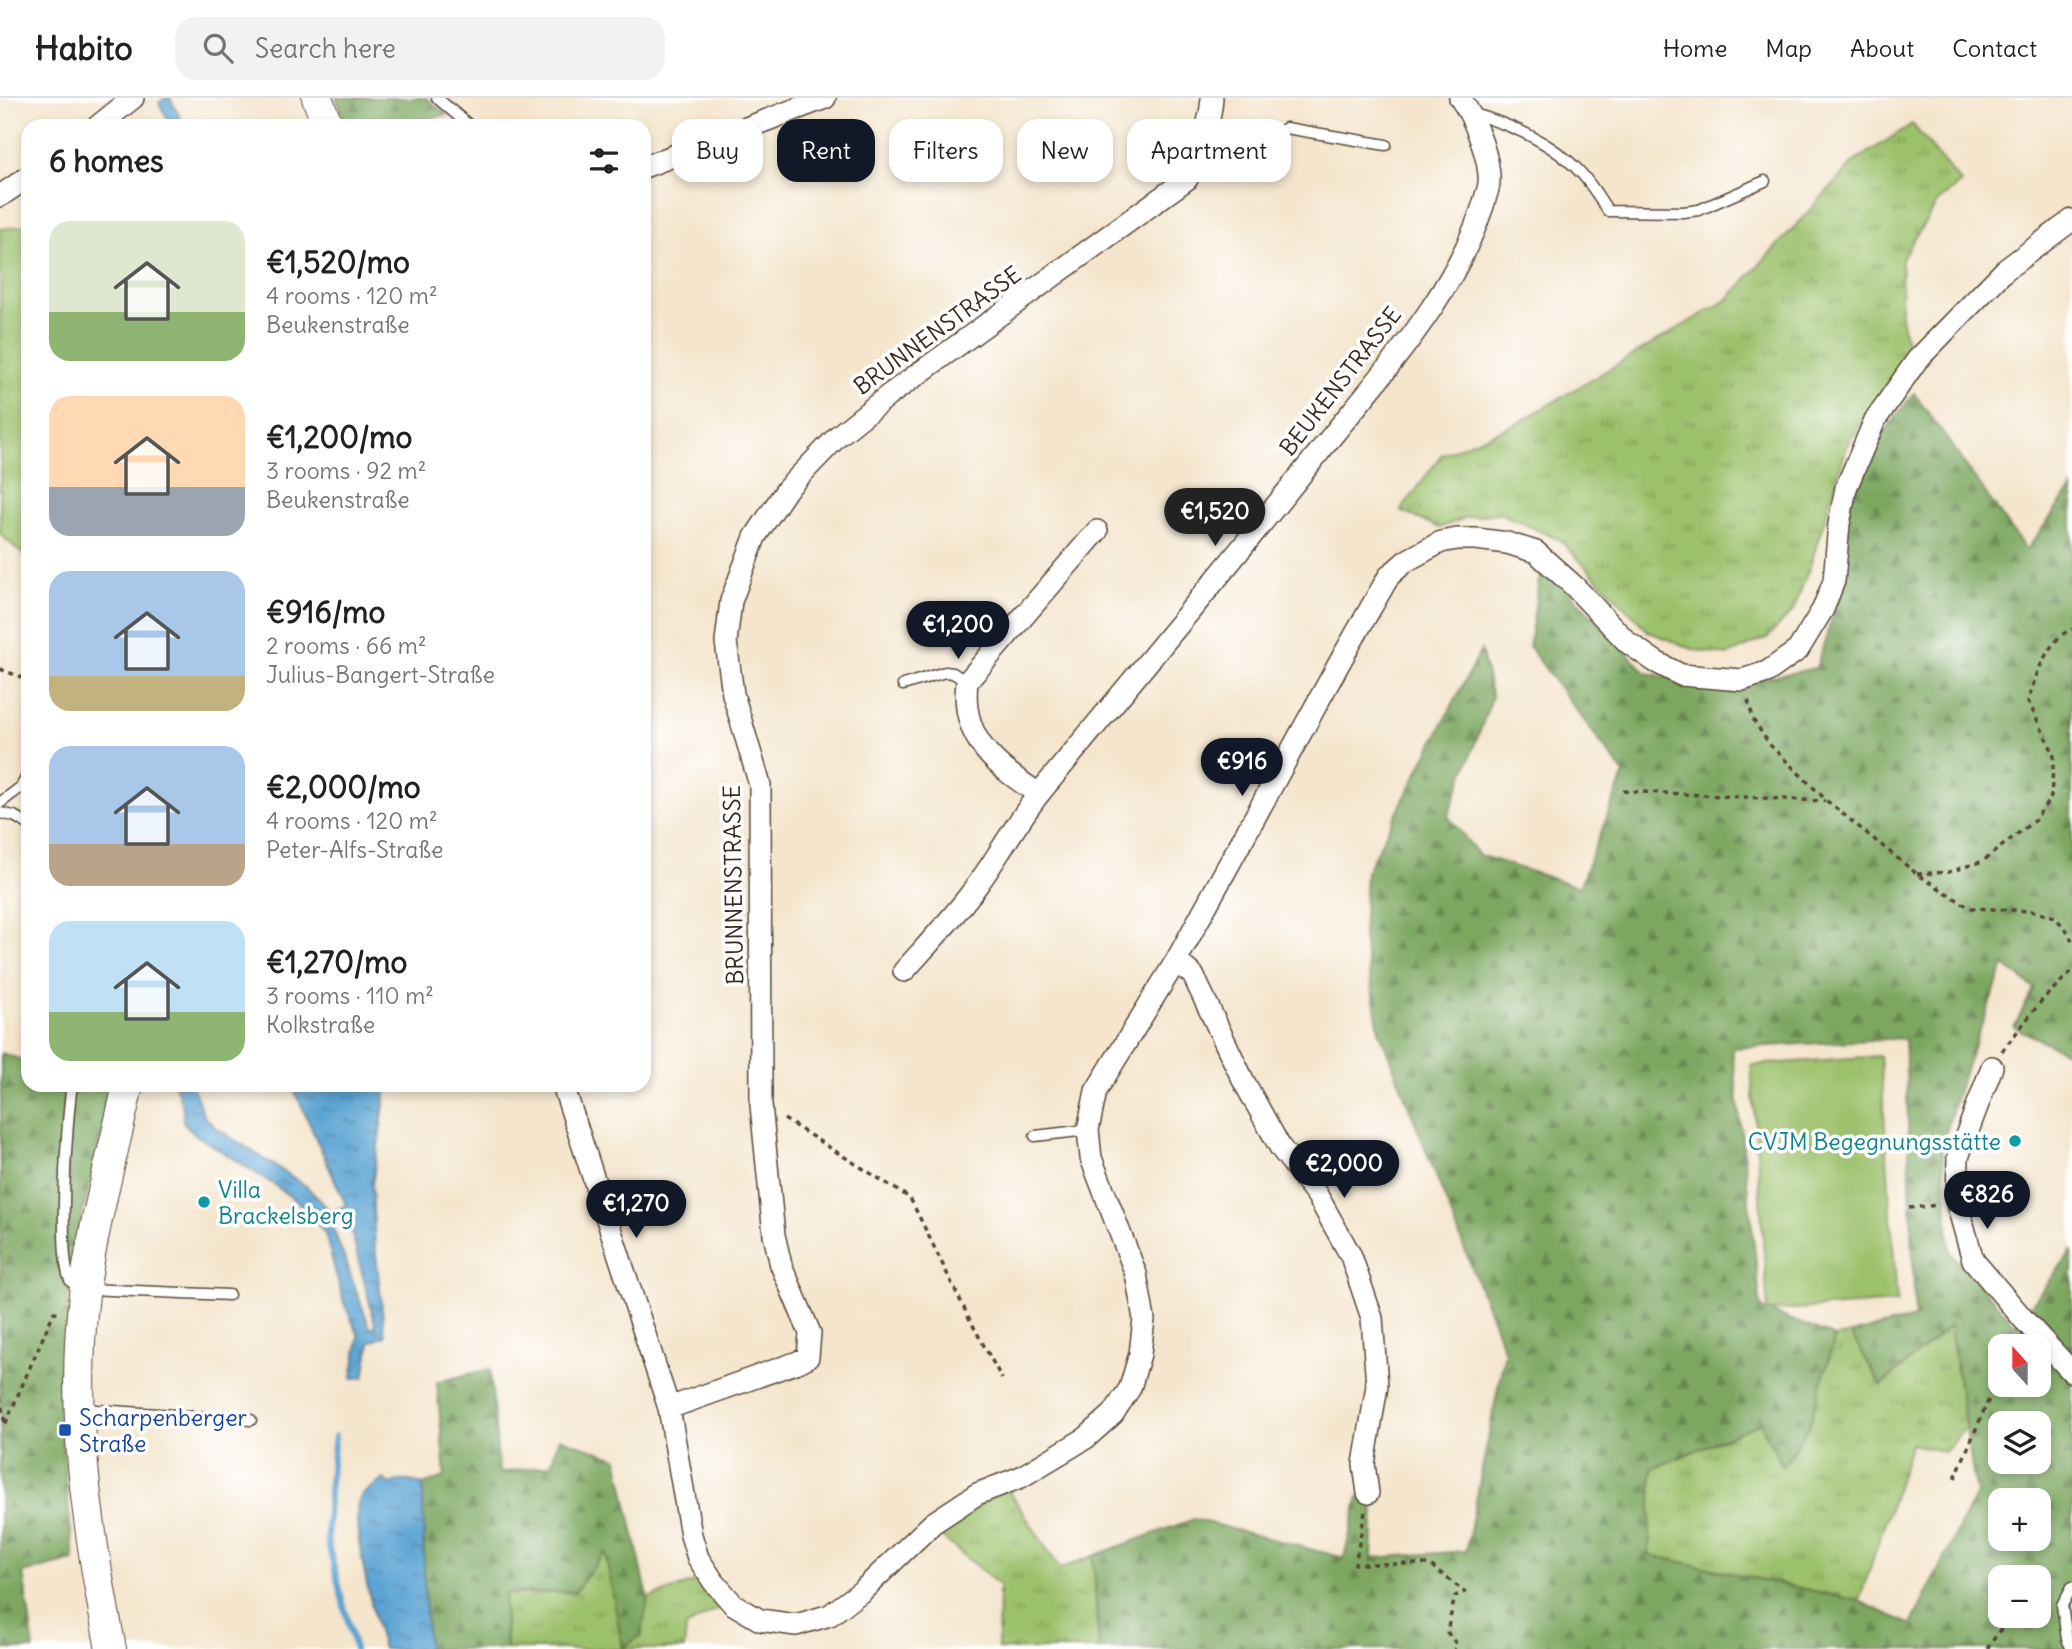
<!DOCTYPE html>
<meta charset="utf-8">
<style>
:root{--surface:#fff;--page:#f2f2f2;--text:#202124;--muted:#757577;--line:#e0e0e0;--accent:#111827}
body{margin:0;font-family:Delius,sans-serif;background:var(--page);color:var(--text);height:100vh;display:flex;flex-direction:column;font-size:26px;white-space:nowrap}
*{box-sizing:border-box;margin:0}
p{font-size:23px;color:var(--muted)}
.icon{flex:none;width:38px;height:38px;fill:none;stroke:currentColor;stroke-width:2;stroke-linecap:round;stroke-linejoin:round}
.map{position:relative;flex:1;overflow:hidden}
.panel{position:absolute;left:21px;top:21px;width:630px;height:973px;display:flex;flex-direction:column;background:var(--surface);border-radius:21px;box-shadow:0 4px 10px #0003}
.panel>*{flex:none}
.guide{position:absolute;left:672px;top:21px;width:665px;height:63px;display:flex;gap:14px}
.needle{width:46px;rotate:339deg}
.buttons{position:absolute;left:1988px;top:1236px;display:grid;gap:14px}
.buttons a{display:grid;place-items:center;width:63px;height:63px;border-radius:14px;background:var(--surface);box-shadow:0 4px 10px #0003;font-size:35px}
.price{position:absolute;translate:-50% -60px;padding:0 16px;border-radius:24px;background:var(--accent);color:#fff;font-size:23px;line-height:46px;filter:drop-shadow(0 2px 4px #0008)}
.price::after{content:'';position:absolute;left:50%;top:42px;width:21px;height:16px;margin-left:-10px;background:inherit;clip-path:polygon(0 0,100% 0,50% 100%)}
.price.active{background:#222;color:#fff}
ul{padding:0;list-style:none}
li{display:flex;align-items:center;gap:21px;height:175px;padding:0 28px}
li span{display:grid;place-items:center;flex:none;width:196px;height:140px;border-radius:21px;color:#555}
li>.icon{margin-inline-start:auto}
span .icon{width:84px;height:84px;fill:#fffc;stroke-width:1}
li b{font-size:30px}
h2{display:flex;justify-content:space-between;align-items:center;height:84px;padding:0 28px;font-size:30px}
.pill{padding:0 24px;border-radius:21px;background:var(--surface);box-shadow:0 4px 10px #0003;font-size:24px;line-height:63px}
.pill.active{background:var(--accent);color:#fff}
header{display:flex;align-items:center;gap:42px;box-sizing:border-box;height:98px;padding:0 35px;background:var(--surface);border-bottom:2px solid var(--line)}
header strong{font-size:33px}
nav{display:flex;gap:38px;margin-inline-start:auto;font-size:24px}
.search{width:490px;height:63px;background:var(--page);display:flex;align-items:center;gap:18px;box-sizing:border-box;padding:0 24px;border-radius:21px;color:var(--muted);font-size:26px}
.map>svg:first-child{display:block}
</style>
<header>
<strong>Habito</strong>
<div class="search"><svg class="icon" aria-label="search" viewBox="0 0 24 24"><circle cx="10" cy="10" r="6"/><path d="M15 15l6 6"/></svg>Search here</div>
<nav><a>Home</a><a>Map</a><a>About</a><a>Contact</a></nav>
</header>
<div class="map">
<svg width="2072" height="1551" viewBox="0 0 2072 1551">
<defs>
<pattern id="grass-tufts" width="24" height="20" patternUnits="userSpaceOnUse" patternTransform="scale(1.75)"><rect width="24" height="20" fill="#9cc16c"/><path d="M3 7l-1-3M5 7V3M7 7l1-3M15 17l-1-3M17 17v-4M19 17l1-3" fill="none" stroke="#809d58"/></pattern>
<pattern id="forest-firs" width="22" height="20" patternUnits="userSpaceOnUse" patternTransform="scale(1.75)"><rect width="22" height="20" fill="#7da760"/><path d="M5 1l3.5 6h-7zM16 11l3.5 6h-7z" fill="#68884f"/></pattern>
<pattern id="water-ripples" width="26" height="14" patternUnits="userSpaceOnUse" patternTransform="scale(1.75)"><rect width="26" height="14" fill="#5ca4d3"/><path d="M2 4q2-2 4 0t4 0M15 11q2-2 4 0t4 0" fill="none" stroke="#4d86ab"/></pattern>
</defs>
<rect width="100%" height="100%" fill="#fff"/>
<filter id="ink" filterUnits="userSpaceOnUse"><feTurbulence type="fractalNoise" baseFrequency=".0143" numOctaves="2"/><feDisplacementMap in="SourceGraphic" scale="14" xChannelSelector="R" yChannelSelector="G"/><feConvolveMatrix kernelMatrix="1 2 1 2 8 2 1 2 1" color-interpolation-filters="sRGB"/></filter>
<filter id="wash" filterUnits="userSpaceOnUse"><feTurbulence type="fractalNoise" baseFrequency=".00686" numOctaves="4" result="noise"/><feDisplacementMap in="SourceGraphic" scale="28" xChannelSelector="R" yChannelSelector="G"/><feGaussianBlur stdDeviation="1.57" result="paint"/><feColorMatrix in="noise" values="0 0 0 0 0 0 0 0 0 0 0 0 0 0 0 0 0 1.4 0 .05"/><feComposite in="paint" operator="in"/></filter>
<g filter="url(#wash)">
<rect width="100%" height="100%" fill="#f4e5cc"/>
<!-- grass -->
<path fill="url(#grass-tufts)" stroke="#6c7645" stroke-width="2" d="M 1912,26 L 1961,85 L 1939,102 L 1902,160 L 1901,217 L 1908,257 L 1848,345 L 1812,462 L 1793,513 L 1767,540 L 1728,557 L 1695,552 L 1649,534 L 1560,442 L 1500,415 L 1467,419 L 1440,430 L 1401,413 L 1441,357 L 1516,326 L 1728,201 L 1854,64 Z
M 1950,1227 L 1966,1329 L 1945,1354 L 1911,1346 L 1859,1503 L 1649,1457 L 1652,1371 L 1760,1325 L 1782,1367 L 1809,1328 L 1835,1239 L 1851,1236 L 1882,1287 Z
M 1007,1390 L 1060,1471 L 1093,1458 L 1099,1551 L 998,1551 L 999,1487 L 933,1432 Z
M 605,1453 L 641,1537 L 648,1500 L 700,1482 L 721,1509 L 686,1529 L 684,1551 L 506,1551 L 504,1496 L 575,1494 Z"/>
<!-- forest -->
<path fill="url(#forest-firs)" stroke="#5c683f" stroke-width="2" fill-rule="evenodd" d="M 336,0 L 426,0 L 447,17 L 392,27 L 348,27 Z
M 1914,295 L 2026,452 L 2072,390 L 2072,957 L 2014,929 L 2034,890 L 2004,867 L 1961,982 L 1942,1048 L 1950,1154 L 2016,1227 L 2072,1153 L 2072,1551 L 1099,1551 L 1093,1458 L 1194,1421 L 1344,1460 L 1359,1398 L 1374,1404 L 1372,1460 L 1466,1453 L 1505,1254 L 1379,932 L 1363,839 L 1366,774 L 1481,552 L 1492,600 L 1448,718 L 1479,757 L 1579,789 L 1624,676 L 1529,549 L 1540,476 L 1553,477 L 1646,575 L 1720,589 L 1816,570 L 1845,480 L 1849,406 L 1884,334 ZM 1905,940 L 1915,1220 L 1851,1236 L 1881,1287 L 1950,1228 L 1976,1396 L 1911,1527 L 1859,1503 L 1649,1457 L 1652,1371 L 1760,1325 L 1783,1368 L 1809,1328 L 1835,1239 L 1761,1210 L 1732,950 ZM 2000,1248 L 2039,1248 L 2039,1286 L 2000,1286 ZM 2000,1325 L 2039,1325 L 2039,1363 L 2000,1363 ZM 2000,1402 L 2039,1402 L 2039,1440 L 2000,1440 ZM 2000,1479 L 2039,1479 L 2039,1517 L 2000,1517 Z
M 1,955 L 28,964 L 28,987 L 113,987 L 69,1174 L 67,1247 L 62,1302 L 63,1353 L 74,1462 L 23,1475 L 34,1551 L 0,1551 Z
M 490,1271 L 499,1375 L 551,1367 L 559,1340 L 617,1360 L 648,1500 L 641,1537 L 623,1551 L 605,1454 L 575,1494 L 504,1496 L 506,1551 L 428,1551 L 424,1487 L 423,1387 L 445,1379 L 437,1284 Z"/>
<!-- garden -->
<path fill="#9cc16c" stroke="#6c7645" stroke-width="2" d="M 28,127 L 28,461 L 0,436 L 0,131 Z
M 1880,958 L 1897,1204 L 1768,1213 L 1751,967 Z"/>
<!-- water -->
<path fill="url(#water-ripples)" stroke="#4c6778" stroke-width="2" fill-rule="evenodd" d="M 165,0 L 170,0 L 185,28 L 171,28 L 159,5 Z
M 175,987 L 192,987 L 204,1018 L 215,1029 L 306,1088 L 331,1114 L 346,1107 L 292,987 L 387,987 L 372,1087 L 375,1147 L 385,1238 L 370,1244 L 364,1280 L 352,1280 L 359,1238 L 344,1205 L 325,1136 L 308,1112 L 273,1086 L 196,1037 L 183,1024 L 183,1009 ZM 347,1117 L 376,1229 L 370,1230 L 330,1122 Z
M 384,1381 L 389,1386 C 399,1381 412,1382 423,1387 L 424,1487 L 428,1551 L 383,1551 C 375,1524 350,1425 359,1403 C 363,1393 376,1387 384,1381 Z"/>
<g fill="none" stroke-linecap="round" stroke-linejoin="round">
<!-- stream -->
<path stroke="#5ca4d3" stroke-width="6" d="M 335,1338 L 329,1392 L 327,1442 L 355,1551"/>
</g>
</g>
<g filter="url(#ink)">
<g fill="none" stroke-linecap="round" stroke-linejoin="round">
<!-- service casing -->
<g stroke="#574638" stroke-width="13">
<path id="service" d="M 437,0 L 470,28
M 1471,15 C 1509,26 1552,44 1580,74 C 1591,85 1599,100 1608,113 L 1683,114 L 1699,112 L 1765,83
M 1198,55 C 1213,59 1239,70 1253,60 C 1265,51 1273,38 1286,30 L 1386,47
M 903,587 L 945,574 L 953,575 L 967,584
M 0,705 L 21,689 L 28,676
M 0,715 L 14,718 L 28,726
M 72,987 C 67,1018 57,1163 71,1184 L 82,1187
M 1035,1038 L 1088,1032
M 88,1191 L 229,1197
M 81,1311 L 251,1322
M 2072,1551 L 2067,1541 L 2062,1507 L 2072,1489"/>
</g>
<!-- minor casing -->
<g stroke="#574638" stroke-width="24">
<path id="minor" d="M 98,28 L 133,0
M 644,69 L 825,0
M 0,98 L 28,79
M 1039,696 C 996,668 960,641 967,584 L 1097,433
M 1176,863 L 1193,877 L 1243,982 L 1280,1049 L 1317,1097 L 1351,1158 L 1372,1220 L 1377,1288 L 1364,1366 L 1368,1395
M 904,873 C 929,845 956,817 978,786 C 1000,756 1018,721 1042,692 C 1135,580 1228,468 1320,353 C 1383,274 1461,192 1488,91 C 1494,68 1474,19 1460,0
M 1992,969 L 1958,1059 L 1957,1105 L 1973,1162 L 2025,1223 L 2072,1274
M 563,987 L 669,1310 L 691,1437 L 698,1460 L 713,1483 L 733,1506 L 760,1522 L 796,1527 L 830,1517 L 862,1493 L 933,1425 L 977,1396 L 1021,1379 L 1086,1340 L 1113,1316 L 1130,1290 L 1140,1256 L 1144,1221 L 1136,1176 L 1091,1060 L 1088,1032 L 1096,993 L 1176,863 L 1342,560 L 1389,478 L 1406,463 L 1441,444 L 1457,441 L 1476,441 L 1507,445 L 1536,454 L 1574,488 L 1627,544 L 1656,564 L 1681,577 L 1742,582 L 1767,574 L 1798,552 L 1823,511 L 1834,483 L 1839,426 L 1846,390 L 1875,322 L 1917,262 L 2005,172 L 2072,122
M 669,1310 L 798,1264 L 808,1259 L 810,1235 L 781,1167 L 774,1137 L 761,1007 L 760,687 L 733,596 L 726,544 L 731,503 L 755,439 L 787,391 L 838,338 L 889,297 L 1187,81 C 1198,55 1210,29 1212,0"/>
</g>
<!-- secondary casing -->
<g stroke="#574638" stroke-width="32">
<path id="secondary" d="M 317,0 L 328,28
M 111,1551 C 88,1434 70,1316 84,1196 C 93,1126 113,1056 128,987"/>
</g>
<!-- path -->
<path stroke="#574638" stroke-width="3.5" stroke-dasharray="5 5" stroke-linecap="butt" d="M 0,571 L 28,582
M 1748,602 L 1754,623 L 1770,647 L 1827,703 L 1917,776 L 1970,810 L 2031,813 L 2055,819 L 2068,834 L 2072,843
M 1623,693 L 1825,703
M 1917,776 L 1949,774 L 1983,763 L 2035,722 L 2051,699 L 2054,656 L 2028,603 C 2035,580 2047,541 2072,531
M 2002,953 L 2043,901 L 2072,873
M 784,1021 L 910,1100 L 969,1220 L 1002,1281
M 1909,1110 L 1939,1107
M 0,1299 L 5,1327 L 54,1214 L 60,1215
M 1955,1380 L 2000,1275
M 1365,1414 L 1355,1466 L 1429,1466 L 1465,1494 L 1455,1498 L 1447,1534 L 1457,1547 L 1454,1551
M 2039,1507 L 2049,1507
M 1987,1551 L 2010,1517"/>
<!-- service -->
<use href="#service" stroke="#fff" stroke-width="10"/>
<!-- minor -->
<use href="#minor" stroke="#fff" stroke-width="21"/>
<!-- secondary -->
<use href="#secondary" stroke="#fff" stroke-width="30"/>
</g>
</g>
<!-- markers -->
<g fill="#0f9aa8" stroke="#fff" stroke-width="2.5">
<circle cx="2015" cy="1043" r="7"/>
<circle cx="204" cy="1104" r="7"/>
</g>
<rect fill="#1a4fb4" stroke="#fff" stroke-width="2.5" x="58" y="1325" width="14" height="14" rx="3.5"/>
<g text-anchor="middle" dominant-baseline="central" stroke-width="7" stroke-linejoin="round" paint-order="stroke">
<!-- street labels -->
<g font-size="23" fill="#3b2a1e" stroke="#fff">
<text transform="translate(937 232) rotate(-36)">BRUNNENSTRASSE</text>
<text transform="translate(1340 283) rotate(-52)">BEUKENSTRASSE</text>
<text transform="translate(733 787) rotate(-91)">BRUNNENSTRASSE</text>
</g>
<!-- culture labels -->
<g font-size="23" fill="#0d838f" stroke="#fff" text-anchor="end">
<text x="2001" y="1043">CVJM Begegnungsstätte</text>
<text x="218" y="1091" text-anchor="start">Villa<tspan x="218" dy="26">Brackelsberg</tspan></text>
</g>
<!-- transit labels -->
<g font-size="23" fill="#164399" stroke="#fff" text-anchor="start">
<text x="79" y="1319">Scharpenberger<tspan x="79" dy="26">Straße</tspan></text>
</g>
</g>
</svg>
<div class="buttons">
<a><svg class="needle" viewBox="-14 -14 28 28"><path d="M0-13l5 13h-10z" fill="#e53935"/><path d="M0 13l5-13h-10z" fill="#757577"/></svg></a>
<a><svg class="icon" aria-label="layers" viewBox="0 0 24 24"><path d="M12 4l9 5-9 5-9-5zM3 14l9 5 9-5"/></svg></a>
<a>+</a>
<a>−</a>
</div>
<b class="price active" style="left:1215px;top:450px">€1,520</b>
<b class="price" style="left:958px;top:563px">€1,200</b>
<b class="price" style="left:1242px;top:700px">€916</b>
<b class="price" style="left:1344px;top:1102px">€2,000</b>
<b class="price" style="left:1987px;top:1133px">€826</b>
<b class="price" style="left:636px;top:1142px">€1,270</b>
<div class="guide">
<a class="pill">Buy</a>
<a class="pill active">Rent</a>
<a class="pill">Filters</a>
<a class="pill">New</a>
<a class="pill">Apartment</a>
</div>
<section class="panel">
<h2>6 homes<svg class="icon" aria-label="filters" viewBox="0 0 24 24"><path d="M4 7h16M4 17h16"/><circle cx="9" cy="7" r="2"/><circle cx="15" cy="17" r="2"/></svg></h2>
<ul>
<li><span style="background:linear-gradient(#dfe7d0 65%,#8fb573 0)"><svg class="icon" aria-label="home" viewBox="0 0 24 24"><path d="M3 11l9-7 9 7M6 9v11h12V9"/></svg></span><div><b>€1,520/mo</b><p>4 rooms · 120 m²</p><p>Beukenstraße</p></div></li>
<li><span style="background:linear-gradient(#ffd9b3 65%,#9aa5b1 0)"><svg class="icon" aria-label="home" viewBox="0 0 24 24"><path d="M3 11l9-7 9 7M6 9v11h12V9"/></svg></span><div><b>€1,200/mo</b><p>3 rooms · 92 m²</p><p>Beukenstraße</p></div></li>
<li><span style="background:linear-gradient(#a9c7e8 75%,#c2b280 0)"><svg class="icon" aria-label="home" viewBox="0 0 24 24"><path d="M3 11l9-7 9 7M6 9v11h12V9"/></svg></span><div><b>€916/mo</b><p>2 rooms · 66 m²</p><p>Julius-Bangert-Straße</p></div></li>
<li><span style="background:linear-gradient(#a9c7e8 70%,#b9a48a 0)"><svg class="icon" aria-label="home" viewBox="0 0 24 24"><path d="M3 11l9-7 9 7M6 9v11h12V9"/></svg></span><div><b>€2,000/mo</b><p>4 rooms · 120 m²</p><p>Peter-Alfs-Straße</p></div></li>
<li><span style="background:linear-gradient(#bfe0f5 65%,#8fb573 0)"><svg class="icon" aria-label="home" viewBox="0 0 24 24"><path d="M3 11l9-7 9 7M6 9v11h12V9"/></svg></span><div><b>€1,270/mo</b><p>3 rooms · 110 m²</p><p>Kolkstraße</p></div></li>
</ul>
</section>
</div>
